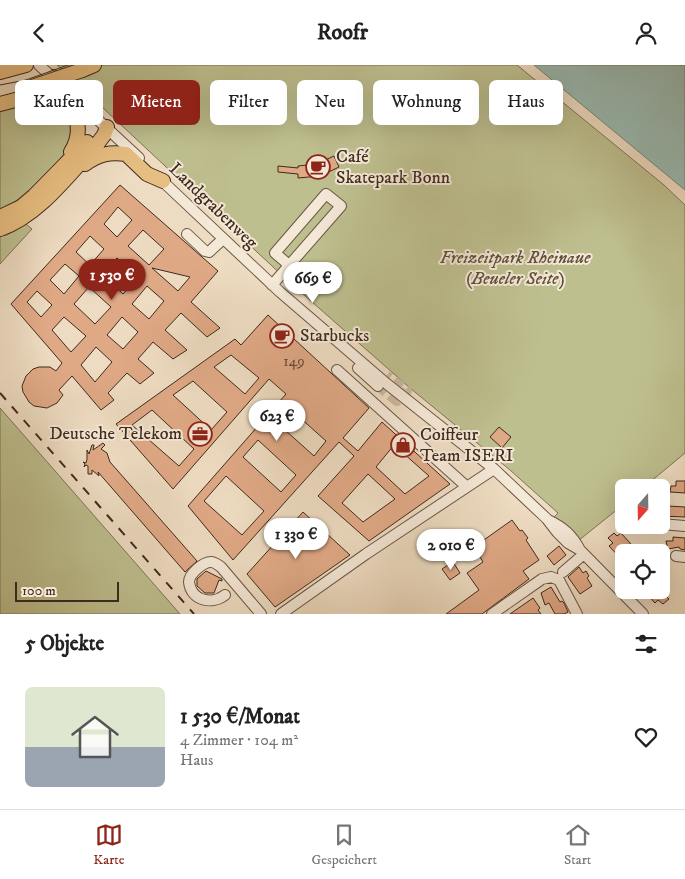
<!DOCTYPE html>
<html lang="de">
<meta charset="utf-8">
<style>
:root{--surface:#fff;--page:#f2f2f2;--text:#222;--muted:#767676;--line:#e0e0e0;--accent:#8f2418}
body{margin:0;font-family:"IM FELL DW Pica",serif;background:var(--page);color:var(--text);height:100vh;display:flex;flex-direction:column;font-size:19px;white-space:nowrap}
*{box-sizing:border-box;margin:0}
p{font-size:16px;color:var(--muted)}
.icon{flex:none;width:28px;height:28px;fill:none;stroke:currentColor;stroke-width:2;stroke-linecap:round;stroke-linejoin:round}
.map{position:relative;height:549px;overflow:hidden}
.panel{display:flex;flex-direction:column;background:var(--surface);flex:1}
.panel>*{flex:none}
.guide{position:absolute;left:15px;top:15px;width:655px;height:45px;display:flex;gap:10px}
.needle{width:32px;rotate:200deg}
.tools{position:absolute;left:615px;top:414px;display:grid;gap:10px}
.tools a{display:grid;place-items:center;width:55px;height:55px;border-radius:8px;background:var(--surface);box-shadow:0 5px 20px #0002;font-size:25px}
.scale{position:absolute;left:15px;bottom:12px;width:104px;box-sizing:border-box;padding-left:5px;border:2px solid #3f2a1d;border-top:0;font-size:14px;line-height:18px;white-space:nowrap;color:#3f2a1d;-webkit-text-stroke:4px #f4e8d7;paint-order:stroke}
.price{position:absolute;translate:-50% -42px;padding:0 11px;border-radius:18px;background:#fff;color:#222;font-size:16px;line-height:32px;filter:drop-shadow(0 1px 2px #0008)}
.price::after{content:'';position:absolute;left:50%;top:30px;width:15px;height:11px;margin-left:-8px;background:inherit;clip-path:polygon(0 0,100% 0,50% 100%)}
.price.current{background:var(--accent);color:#fff}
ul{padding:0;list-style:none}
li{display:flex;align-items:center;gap:15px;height:125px;padding:0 25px}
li+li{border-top:1px solid var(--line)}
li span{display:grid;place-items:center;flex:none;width:140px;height:100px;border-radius:8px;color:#555}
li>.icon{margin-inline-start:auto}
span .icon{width:60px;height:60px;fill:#fffc;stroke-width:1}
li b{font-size:21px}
h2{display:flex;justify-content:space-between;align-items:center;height:60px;padding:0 25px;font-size:21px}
.tag{padding:0 18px;border-radius:8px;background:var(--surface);box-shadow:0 5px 20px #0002;font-size:18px;line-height:45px}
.tag.current{background:var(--accent);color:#fff}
header{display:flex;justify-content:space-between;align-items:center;height:65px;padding:0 25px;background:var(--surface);font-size:22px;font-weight:700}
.dock{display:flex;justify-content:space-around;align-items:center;height:70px;border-top:1px solid var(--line);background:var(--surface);font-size:14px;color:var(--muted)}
.dock a{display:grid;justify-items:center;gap:2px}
.dock .current{color:var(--accent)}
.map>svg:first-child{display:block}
</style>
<header><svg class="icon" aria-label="back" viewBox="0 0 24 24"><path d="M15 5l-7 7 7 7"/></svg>Roofr<svg class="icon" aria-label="person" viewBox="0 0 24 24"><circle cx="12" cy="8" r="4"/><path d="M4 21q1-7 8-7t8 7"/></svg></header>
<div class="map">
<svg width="685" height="549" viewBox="0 0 685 549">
<rect width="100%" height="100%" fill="#eedcc2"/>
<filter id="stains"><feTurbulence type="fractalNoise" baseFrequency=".004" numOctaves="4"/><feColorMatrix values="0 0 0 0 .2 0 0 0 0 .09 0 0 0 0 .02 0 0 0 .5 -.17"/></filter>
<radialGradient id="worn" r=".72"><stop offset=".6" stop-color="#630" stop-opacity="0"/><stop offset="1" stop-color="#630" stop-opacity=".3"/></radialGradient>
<!-- green -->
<path fill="#bebf8f" stroke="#7e7456" d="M 57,0 L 517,0 L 550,27 L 557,27 L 560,35 L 664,120 L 685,140 L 685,388 L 644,422 L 624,422 L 624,439 L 578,476 L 554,452 L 558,448 L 510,405 L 410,323 L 287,215 Z
M 55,30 C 63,40 76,57 74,70 C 70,92 19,136 0,147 L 0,43 Z
M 26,159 L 32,164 L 0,199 L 0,171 L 7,170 Z
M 0,343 L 180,549 L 0,549 Z"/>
<!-- water -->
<path fill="#99bbb4" stroke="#758178" d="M 534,0 L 685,0 L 685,125 Z"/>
<!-- building -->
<path fill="#e0a986" stroke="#3f2a1d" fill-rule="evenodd" d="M 334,91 L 339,102 L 320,111 L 298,113 L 298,109 L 278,107 L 278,101 L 298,103 L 298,101 L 317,99 Z
M 120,120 L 218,206 L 191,237 L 220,263 L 207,272 L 181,248 L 165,265 L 187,285 L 173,294 L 153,277 L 138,294 L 154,308 L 140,319 L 127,308 L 108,328 L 114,335 L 101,345 L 72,311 L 59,325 L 63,330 L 57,338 L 47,343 L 34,341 L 29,337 L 23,327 L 22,321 L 26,311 L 33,304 L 39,302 L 50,302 L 56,306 L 62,298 L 11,239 ZM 118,142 L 132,155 L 117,172 L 104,159 ZM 143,165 L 164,184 L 149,200 L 128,181 ZM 90,171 L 104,184 L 90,200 L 76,187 ZM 117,193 L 138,212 L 123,229 L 102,209 ZM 65,199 L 79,211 L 64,229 L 50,215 ZM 152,203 L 190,212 L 178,226 ZM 147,221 L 164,236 L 149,254 L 132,239 ZM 89,222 L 111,242 L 95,259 L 74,239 ZM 37,226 L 52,240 L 41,252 L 27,237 ZM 64,252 L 86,271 L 71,287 L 52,265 ZM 122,252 L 138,267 L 123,284 L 107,270 ZM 96,282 L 112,297 L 95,317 L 81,300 Z
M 268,250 L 369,343 L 343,373 L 358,386 L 382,357 L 450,419 L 369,476 L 318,431 L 354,391 L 339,377 L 233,495 L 188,441 L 286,329 L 269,314 L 173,424 L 116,359 L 235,274 L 241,280 ZM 231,290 L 259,313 L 245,329 L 214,302 ZM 193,316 L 227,347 L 211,365 L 173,330 ZM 288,342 L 326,376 L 314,391 L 275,356 ZM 152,345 L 194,384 L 179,401 L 132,360 ZM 258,375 L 296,410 L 281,427 L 243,392 ZM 394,380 L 429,411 L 405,429 L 376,402 ZM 368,409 L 395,434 L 363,457 L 342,438 ZM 226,411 L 264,446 L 242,470 L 204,436 Z
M 499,362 L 511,372 L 502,383 L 490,372 Z
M 103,378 L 105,380 L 101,384 L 107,388 L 110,397 L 197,496 L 185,507 L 98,407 L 99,411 L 92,405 L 92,409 L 88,409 L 88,401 L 86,400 L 84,402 L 85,399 L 83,397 L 86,398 L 87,394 L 87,385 L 89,389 L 92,380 L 94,380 L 93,385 Z
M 676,416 L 685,416 L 685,428 L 670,427 L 671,421 L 676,421 Z
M 661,439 L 668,439 L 668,441 L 685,442 L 685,452 L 661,451 Z
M 303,447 L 350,490 L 275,542 L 247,509 Z
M 512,455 L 520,466 L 522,465 L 528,473 L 526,475 L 539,495 L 523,506 L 529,514 L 482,549 L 446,549 L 479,525 L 467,508 L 483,497 L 474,482 Z
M 614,468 L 617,471 L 621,468 L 639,488 L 624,488 L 624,497 L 609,481 L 613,478 L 608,473 Z
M 673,472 L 685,473 L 685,485 L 680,484 L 679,482 L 668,484 L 666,476 L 673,476 Z
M 559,481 L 566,490 L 554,500 L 547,491 Z
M 453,497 L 460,508 L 450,515 L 442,504 Z
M 579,502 L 583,508 L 586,506 L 589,511 L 587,513 L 592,521 L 580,529 L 568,512 Z
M 206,506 L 222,514 L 222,516 L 219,515 L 214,528 L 205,528 L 197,521 L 197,514 Z
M 661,519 L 669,527 L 666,531 L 669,534 L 663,539 L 658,535 L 655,538 L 643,525 L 661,525 Z
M 551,522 L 560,537 L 562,536 L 564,538 L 568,547 L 564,549 L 555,549 L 549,538 L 545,540 L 541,528 Z
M 533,533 L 540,543 L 538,545 L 541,549 L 510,549 Z"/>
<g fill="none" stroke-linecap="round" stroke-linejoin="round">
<!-- minor-tunnel -->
<path stroke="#cbb8a1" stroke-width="10" stroke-dasharray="10 5" stroke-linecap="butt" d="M 378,321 L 397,336 L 407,326 L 387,310"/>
<!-- minor casing -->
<g stroke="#6b5646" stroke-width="12">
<path id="minor" d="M 39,0 L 139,93
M 158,112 L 280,227 L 387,319 L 494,404 L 547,454 L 557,467 L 568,478 L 580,485
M 187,169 L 205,186 L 209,187 L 223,174
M 272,220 L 341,141 L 326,129 L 275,188 L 289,200
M 358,303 L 378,321
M 337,305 L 467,422
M 548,455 C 563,462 572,470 580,485 L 643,549
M 661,459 L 685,461
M 676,491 L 685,492
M 563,507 L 584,489
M 225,530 C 212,540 191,536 189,517 C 189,509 203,497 211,497 C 215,497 218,500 221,502 L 261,549
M 281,549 L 366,489 L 494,404
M 492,549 L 542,514 L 551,512 L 559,515 L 577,549"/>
</g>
<!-- highway casing -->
<g stroke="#3f2a1d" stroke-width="16">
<path id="highway" d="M 82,5 L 94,0
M 0,7 L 26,0
M 53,12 C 68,37 89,58 71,87
M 0,39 L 38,29
M 85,99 C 99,89 109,87 126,89 L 147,109 L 163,116
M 0,152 L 21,142 L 34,131 L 87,77
M 0,164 C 39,151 71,107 98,78 L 104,70 L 107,62"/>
</g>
<!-- minor -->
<use href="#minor" stroke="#f4e8d7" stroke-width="10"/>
<!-- highway -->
<use href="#highway" stroke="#e7be81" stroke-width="14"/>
<!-- tram -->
<path stroke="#3f2a1d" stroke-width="1" d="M 0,20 L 26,15 L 68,0"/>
<!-- rail -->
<path stroke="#3f2a1d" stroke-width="2" stroke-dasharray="9 9" stroke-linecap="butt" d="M 0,328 L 194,549"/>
<!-- highway-bridge casing -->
<g stroke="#3f2a1d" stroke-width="16" stroke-linecap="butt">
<path id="highway-bridge" d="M 32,22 L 82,5"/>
</g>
<!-- highway-bridge -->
<use href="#highway-bridge" stroke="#e7be81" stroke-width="14"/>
</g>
<!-- icons -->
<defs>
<g id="cafe-ring" transform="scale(1.25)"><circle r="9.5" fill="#f4e8d7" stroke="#8f2418" stroke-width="1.5"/><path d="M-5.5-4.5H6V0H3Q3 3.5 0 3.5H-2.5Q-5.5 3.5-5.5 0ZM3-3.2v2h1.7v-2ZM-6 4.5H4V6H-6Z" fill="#8f2418"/></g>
<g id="office-ring" transform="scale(1.25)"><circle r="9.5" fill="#f4e8d7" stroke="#8f2418" stroke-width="1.5"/><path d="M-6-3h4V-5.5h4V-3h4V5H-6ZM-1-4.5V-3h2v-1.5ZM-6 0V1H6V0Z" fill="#8f2418"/></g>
<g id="shop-ring" transform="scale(1.25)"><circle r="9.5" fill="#f4e8d7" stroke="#8f2418" stroke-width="1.5"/><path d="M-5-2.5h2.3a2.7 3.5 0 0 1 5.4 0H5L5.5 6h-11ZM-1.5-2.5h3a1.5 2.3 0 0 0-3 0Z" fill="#8f2418"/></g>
</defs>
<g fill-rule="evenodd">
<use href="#cafe-ring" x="318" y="102"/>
<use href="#cafe-ring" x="282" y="271"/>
<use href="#office-ring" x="200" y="369"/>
<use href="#shop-ring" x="403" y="380"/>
</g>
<g text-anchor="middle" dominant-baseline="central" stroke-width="4" stroke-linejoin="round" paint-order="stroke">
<!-- number labels -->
<g font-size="15" fill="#674a37">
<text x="294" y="296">149</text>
</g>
<!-- poi labels -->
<g font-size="18" fill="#3f2a1d" stroke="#f4e8d7" text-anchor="start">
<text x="336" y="92">Café<tspan x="336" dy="21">Skatepark Bonn</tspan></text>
<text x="300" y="271">Starbucks</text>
<text x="182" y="369" text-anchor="end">Deutsche Telekom</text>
<text x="420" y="370">Coiffeur<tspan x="420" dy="21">Team ISERI</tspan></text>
</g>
<!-- street labels -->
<g font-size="18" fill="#3f2a1d" stroke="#f4e8d7">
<text transform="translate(213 141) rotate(44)">Landgrabenweg</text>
</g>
<!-- park labels -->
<g font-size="18" font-style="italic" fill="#5f4f3a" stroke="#f4e8d7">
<text x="515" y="193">Freizeitpark Rheinaue<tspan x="515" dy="21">(Beueler Seite)</tspan></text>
</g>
</g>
<rect width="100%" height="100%" filter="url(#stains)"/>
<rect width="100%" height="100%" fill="url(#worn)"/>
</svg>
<div class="tools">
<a><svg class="needle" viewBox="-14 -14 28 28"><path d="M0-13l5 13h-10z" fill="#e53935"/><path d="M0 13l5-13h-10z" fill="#767676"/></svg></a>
<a><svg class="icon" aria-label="locate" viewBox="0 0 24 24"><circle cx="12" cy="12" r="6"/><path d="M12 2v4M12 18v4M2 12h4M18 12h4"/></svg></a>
</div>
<div class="scale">100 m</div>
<b class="price current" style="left:112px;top:236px">1 530 €</b>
<b class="price" style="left:313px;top:239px">669 €</b>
<b class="price" style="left:277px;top:377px">623 €</b>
<b class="price" style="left:296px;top:495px">1 330 €</b>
<b class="price" style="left:451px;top:506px">2 010 €</b>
<div class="guide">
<a class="tag">Kaufen</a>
<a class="tag current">Mieten</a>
<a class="tag">Filter</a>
<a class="tag">Neu</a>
<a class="tag">Wohnung</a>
<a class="tag">Haus</a>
</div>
</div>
<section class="panel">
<h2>5 Objekte<svg class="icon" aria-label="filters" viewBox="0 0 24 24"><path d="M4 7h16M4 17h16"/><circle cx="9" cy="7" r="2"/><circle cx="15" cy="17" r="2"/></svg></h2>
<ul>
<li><span style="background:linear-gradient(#dfe7d0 60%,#9aa5b1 0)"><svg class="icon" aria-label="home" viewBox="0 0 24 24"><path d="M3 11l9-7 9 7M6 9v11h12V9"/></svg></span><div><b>1 530 €/Monat</b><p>4 Zimmer · 104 m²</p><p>Haus</p></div><svg class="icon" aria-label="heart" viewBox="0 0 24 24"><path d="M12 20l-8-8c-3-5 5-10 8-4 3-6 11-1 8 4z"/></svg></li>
</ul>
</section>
<nav class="dock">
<a class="current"><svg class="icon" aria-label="map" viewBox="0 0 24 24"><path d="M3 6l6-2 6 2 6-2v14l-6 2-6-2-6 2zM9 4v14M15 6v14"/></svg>Karte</a>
<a><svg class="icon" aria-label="saved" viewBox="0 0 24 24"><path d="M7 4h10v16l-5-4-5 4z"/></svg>Gespeichert</a>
<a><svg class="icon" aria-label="home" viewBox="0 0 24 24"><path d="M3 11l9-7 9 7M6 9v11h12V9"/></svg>Start</a>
</nav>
